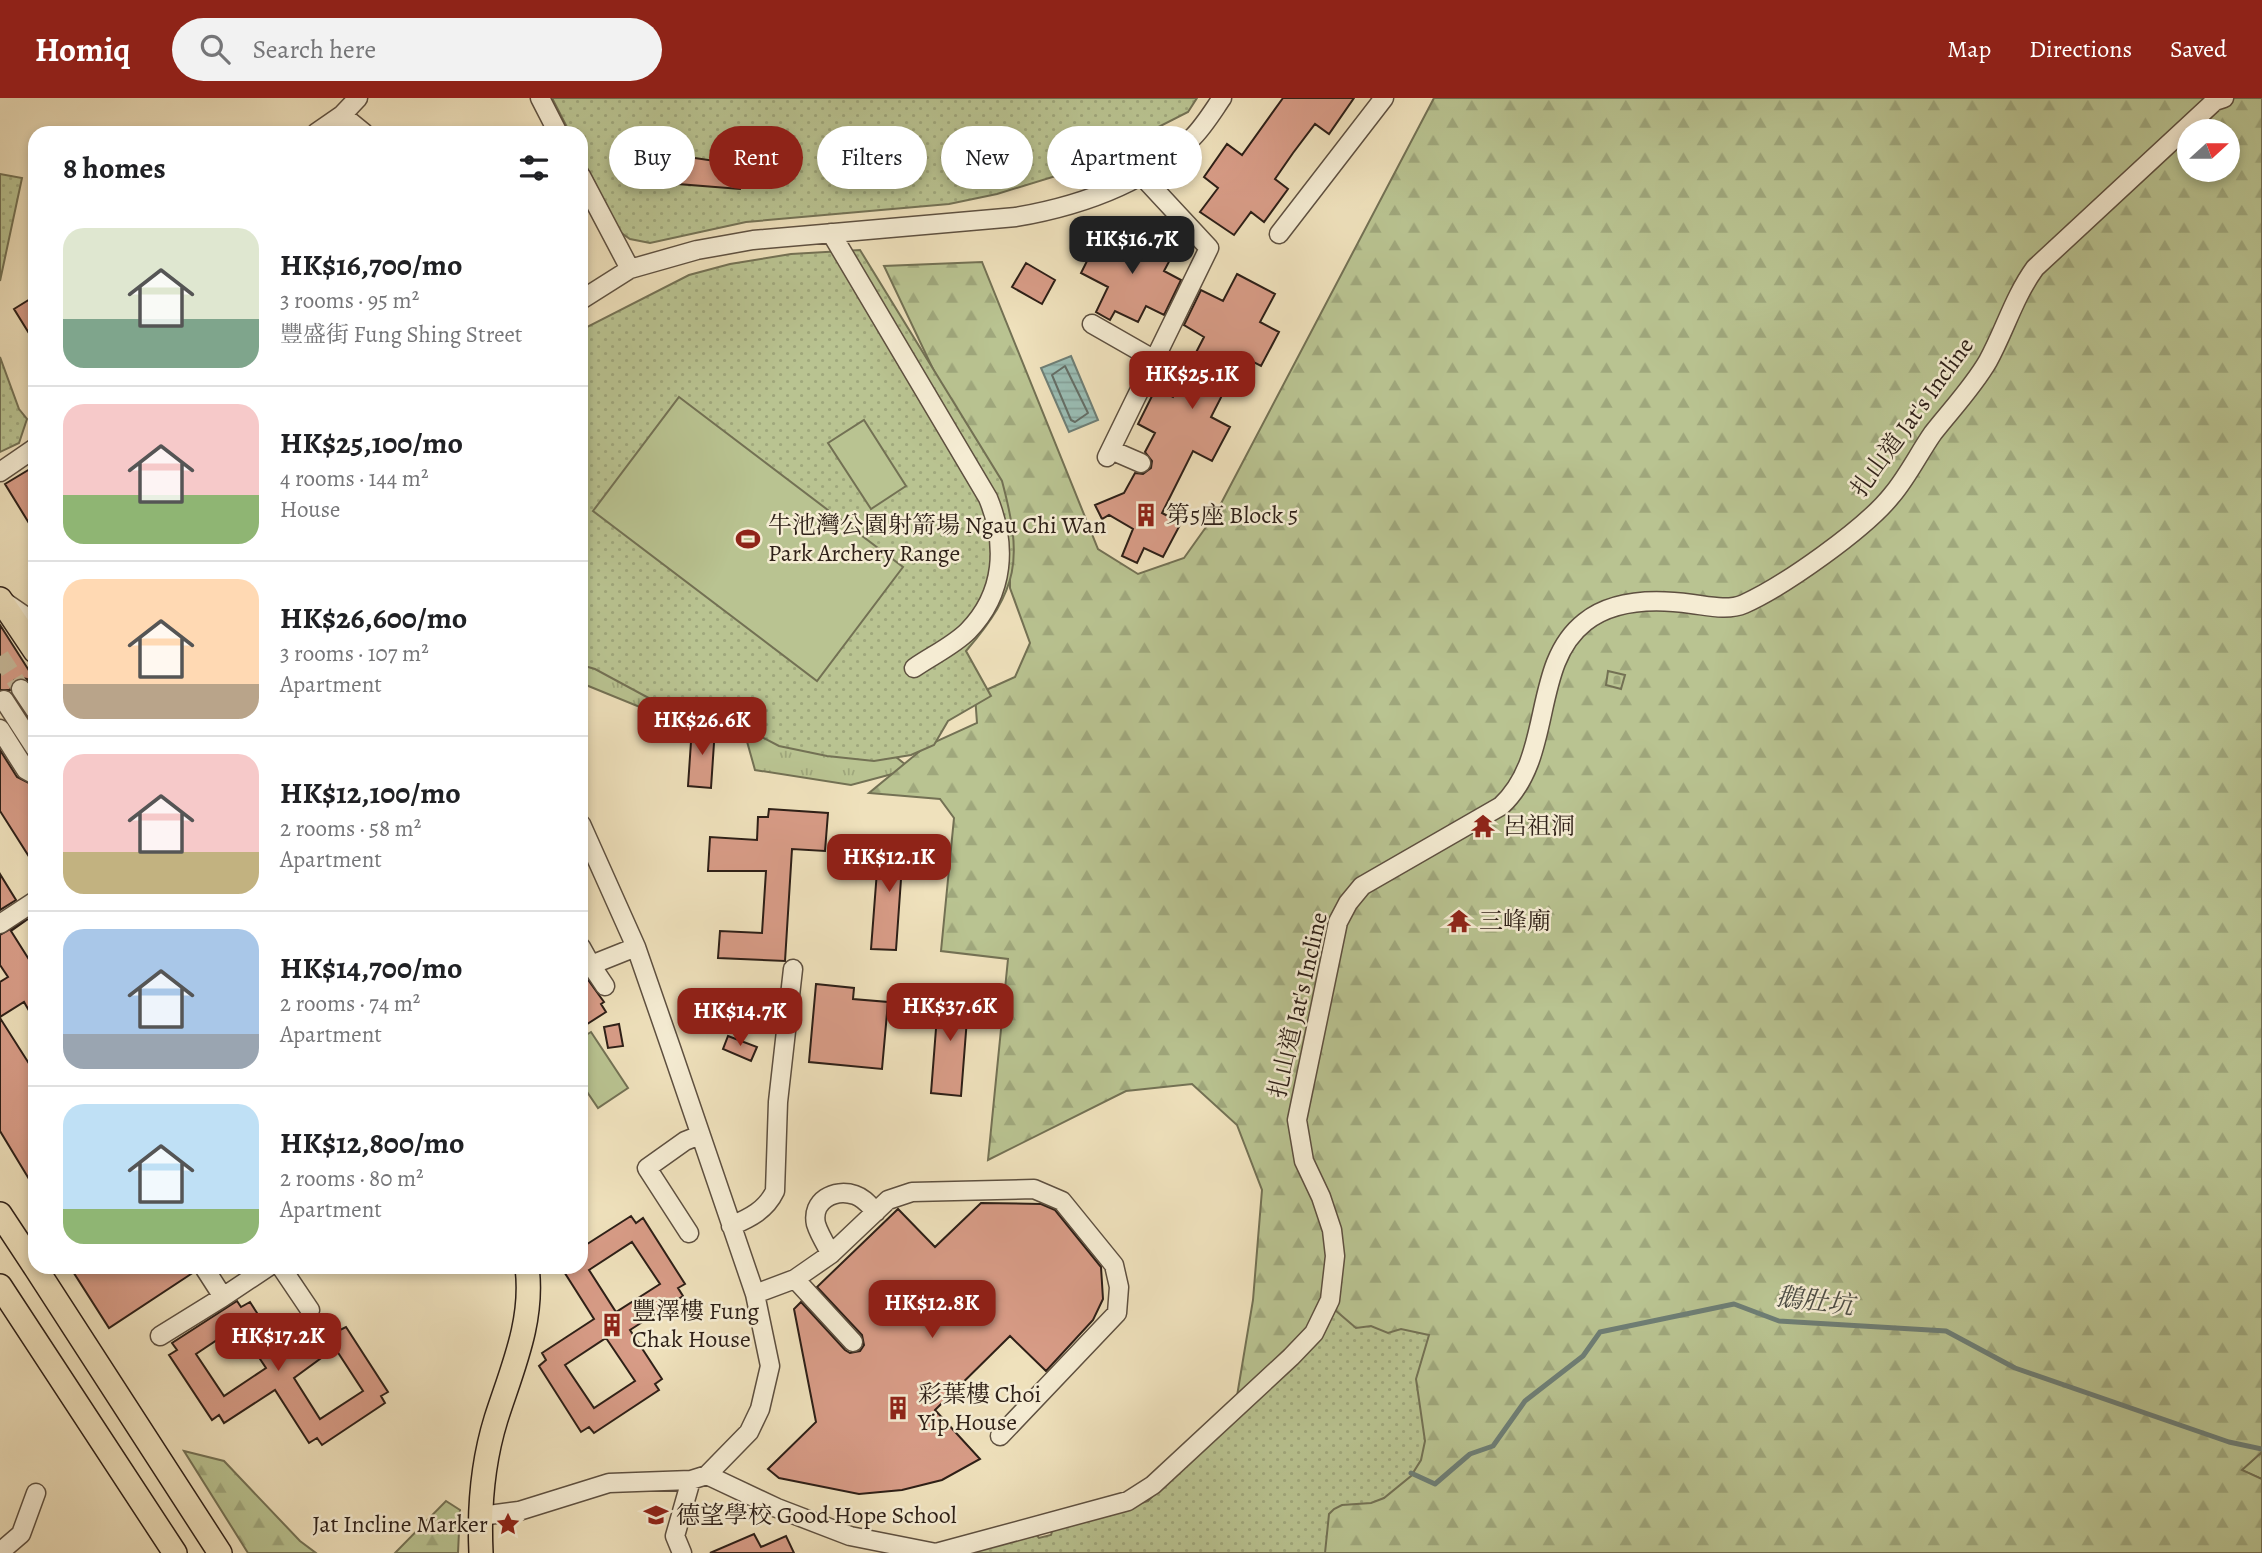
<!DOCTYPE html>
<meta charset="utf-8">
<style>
:root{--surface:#fff;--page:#f2f2f2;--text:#202124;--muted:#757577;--line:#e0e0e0;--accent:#8f2418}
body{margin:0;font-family:Alegreya,"Noto Serif TC",serif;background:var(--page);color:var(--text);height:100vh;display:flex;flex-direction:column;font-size:26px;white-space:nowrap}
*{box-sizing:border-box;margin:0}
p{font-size:23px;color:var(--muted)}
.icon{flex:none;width:38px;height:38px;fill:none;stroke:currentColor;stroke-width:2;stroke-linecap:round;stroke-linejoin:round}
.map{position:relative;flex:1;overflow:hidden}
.drawer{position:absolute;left:28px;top:28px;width:560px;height:1148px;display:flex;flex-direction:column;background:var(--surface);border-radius:21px;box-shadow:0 4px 10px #0003}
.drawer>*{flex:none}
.hud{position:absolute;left:609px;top:28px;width:665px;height:63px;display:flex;gap:14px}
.needle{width:46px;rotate:69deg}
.fabs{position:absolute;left:2177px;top:21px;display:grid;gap:14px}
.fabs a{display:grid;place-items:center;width:63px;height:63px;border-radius:50%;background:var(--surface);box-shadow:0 4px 10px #0003;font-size:35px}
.price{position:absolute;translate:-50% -60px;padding:0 16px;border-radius:14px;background:var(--accent);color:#fff;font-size:23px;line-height:46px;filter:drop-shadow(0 2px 4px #0008)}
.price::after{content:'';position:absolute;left:50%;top:42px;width:21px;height:16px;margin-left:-10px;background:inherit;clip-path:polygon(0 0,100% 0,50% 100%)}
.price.current{background:#222;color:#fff}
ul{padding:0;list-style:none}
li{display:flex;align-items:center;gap:21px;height:175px;padding:0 35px}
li+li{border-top:2px solid var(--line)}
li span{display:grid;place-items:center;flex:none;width:196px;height:140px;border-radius:21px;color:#555}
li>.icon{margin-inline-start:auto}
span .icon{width:84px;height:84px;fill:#fffc;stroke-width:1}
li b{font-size:30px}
h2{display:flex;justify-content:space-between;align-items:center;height:84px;padding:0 35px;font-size:30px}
.chip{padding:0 24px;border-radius:32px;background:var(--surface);box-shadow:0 4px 10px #0003;font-size:24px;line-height:63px}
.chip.current{background:var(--accent);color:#fff}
header{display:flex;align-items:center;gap:42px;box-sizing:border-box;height:98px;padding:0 35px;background:var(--accent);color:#fff}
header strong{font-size:33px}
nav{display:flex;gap:38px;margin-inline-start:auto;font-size:24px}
.search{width:490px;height:63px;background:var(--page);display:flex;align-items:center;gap:18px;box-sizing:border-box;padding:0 24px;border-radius:38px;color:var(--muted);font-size:26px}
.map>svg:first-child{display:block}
</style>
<header>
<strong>Homiq</strong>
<div class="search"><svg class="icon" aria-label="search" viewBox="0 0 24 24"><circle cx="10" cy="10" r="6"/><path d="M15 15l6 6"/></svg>Search here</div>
<nav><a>Map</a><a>Directions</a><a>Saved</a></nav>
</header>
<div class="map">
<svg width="2262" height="1455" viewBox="0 0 2262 1455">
<defs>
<pattern id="grass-tufts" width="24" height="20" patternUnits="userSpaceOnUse" patternTransform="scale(1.75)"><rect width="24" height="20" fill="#b9c391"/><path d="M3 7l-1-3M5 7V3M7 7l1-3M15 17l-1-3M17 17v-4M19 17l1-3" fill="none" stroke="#9fa77c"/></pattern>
<pattern id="forest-firs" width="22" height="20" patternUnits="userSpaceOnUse" patternTransform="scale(1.75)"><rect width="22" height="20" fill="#b9c391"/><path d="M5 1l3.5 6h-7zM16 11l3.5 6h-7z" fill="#9fa77c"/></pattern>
<pattern id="cemetery-stones" width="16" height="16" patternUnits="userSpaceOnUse" patternTransform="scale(1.75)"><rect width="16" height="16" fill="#b9c391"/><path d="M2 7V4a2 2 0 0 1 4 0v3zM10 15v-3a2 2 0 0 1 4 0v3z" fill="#9fa77c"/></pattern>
<pattern id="park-dots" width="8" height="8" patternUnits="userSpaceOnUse" patternTransform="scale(1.75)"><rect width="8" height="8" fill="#b9c391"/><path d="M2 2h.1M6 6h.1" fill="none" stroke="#9fa77c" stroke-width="1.8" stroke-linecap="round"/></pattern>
<pattern id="water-rules" width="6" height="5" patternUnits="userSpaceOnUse" patternTransform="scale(1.75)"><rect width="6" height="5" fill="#9abdb4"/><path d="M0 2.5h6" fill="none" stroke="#85a29a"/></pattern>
</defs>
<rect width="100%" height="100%" fill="#efe1bc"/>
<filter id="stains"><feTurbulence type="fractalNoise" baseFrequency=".00286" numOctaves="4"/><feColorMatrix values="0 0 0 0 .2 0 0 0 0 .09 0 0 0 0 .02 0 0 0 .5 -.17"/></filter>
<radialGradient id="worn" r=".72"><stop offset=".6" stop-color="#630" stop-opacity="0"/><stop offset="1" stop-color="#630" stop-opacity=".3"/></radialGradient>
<!-- grass -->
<path fill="url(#grass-tufts)" stroke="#737154" stroke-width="2" d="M 581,433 L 881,647 L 911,671 L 851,687 L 755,672 L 746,640 L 722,614 L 652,614 L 581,585 Z
M 2262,1354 L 2262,1381 L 2241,1372 Z"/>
<!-- forest -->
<path fill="url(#forest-firs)" stroke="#737154" stroke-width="2" fill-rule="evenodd" d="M 1434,0 L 2262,0 L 2262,1354 L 2242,1372 L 2262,1381 L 2262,1455 L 1007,1455 L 1147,1406 L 1233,1322 L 1253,1202 L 1262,1092 L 1237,1027 L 1192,986 L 1126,993 L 988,1062 L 1008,861 L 941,853 L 954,720 L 940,701 L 869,695 L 926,648 L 977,625 L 975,597 L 1015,579 L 1030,545 L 1010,490 L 1010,433 L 884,168 L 982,164 L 1098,451 L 1138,476 L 1184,460 L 1216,415 ZM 2189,33 L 2228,33 L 2228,72 L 2189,72 Z
M 184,1353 L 224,1363 L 300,1443 L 316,1455 L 248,1455 Z
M 446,1403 L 460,1412 L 458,1455 L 395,1455 Z"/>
<!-- cemetery -->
<path fill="url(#cemetery-stones)" stroke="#737154" stroke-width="2" d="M 1608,573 L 1625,577 L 1621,591 L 1606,587 Z"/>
<!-- park -->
<path fill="url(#park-dots)" stroke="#737154" stroke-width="2" d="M 552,0 L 1197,0 L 1188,14 L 1072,73 L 997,96 L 949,106 L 746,124 L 650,145 L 630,141 L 620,134 L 581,58 L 581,35 L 570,35 Z
M 0,76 L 22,80 L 0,183 Z
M 860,152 L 1002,383 C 1023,462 1019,491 966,553 L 991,598 L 948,623 L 934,647 L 911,657 L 874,663 L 827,658 L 779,648 L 720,617 L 669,611 L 595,571 L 581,567 L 581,232 L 689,177 L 730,166 L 791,156 Z
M 0,259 L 19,311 L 27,321 L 19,345 L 0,354 Z
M 1335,1212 L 1356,1230 L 1371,1228 L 1388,1235 L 1401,1231 L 1429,1237 L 1416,1281 L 1425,1343 L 1421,1362 L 1411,1378 L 1384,1400 L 1371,1405 L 1342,1407 L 1334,1411 L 1329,1416 L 1325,1455 L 954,1455 L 1034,1434 L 1039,1440 L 1051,1437 L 1053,1430 L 1148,1403 L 1185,1363 L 1323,1237 Z"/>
<!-- pitch -->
<path fill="#b9c391" stroke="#737154" stroke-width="2" d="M 679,299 L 903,469 L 817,583 L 593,413 Z
M 864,322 L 906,388 L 871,411 L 828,345 Z
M 591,934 L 628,990 L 598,1010 L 581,985 L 581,940 Z"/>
<!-- water -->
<path fill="url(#water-rules)" stroke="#6e7e75" stroke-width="2" d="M 1071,258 L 1098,322 L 1069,334 L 1041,270 Z"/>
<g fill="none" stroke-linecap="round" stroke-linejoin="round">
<!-- shore -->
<path stroke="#646e66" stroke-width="2" d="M 1065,268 L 1088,315 L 1075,324 L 1071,322 L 1052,277 Z"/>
<!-- stream -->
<path stroke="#6e7e75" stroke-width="5" d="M 1411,1375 L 1435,1386 L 1470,1356 L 1493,1348 L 1525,1303 L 1583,1258 L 1600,1234 L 1734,1206 L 1779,1223 L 1946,1233 L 2015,1270 L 2229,1344 L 2262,1351"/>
</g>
<!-- building -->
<path fill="#d89c87" stroke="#2d1f17" stroke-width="2" fill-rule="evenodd" d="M 1283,0 L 1354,0 L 1329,36 L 1315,26 L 1293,55 L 1275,81 L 1288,91 L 1264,124 L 1251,114 L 1234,137 L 1200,114 L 1218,90 L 1204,79 L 1227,46 L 1242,57 Z
M 681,58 L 743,67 L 740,91 L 678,86 Z
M 1139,127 L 1154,135 L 1150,144 L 1173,156 L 1164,173 L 1181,182 L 1164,217 L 1146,208 L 1138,224 L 1115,213 L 1110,222 L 1096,214 L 1108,189 L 1081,175 L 1099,139 L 1126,153 Z
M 1026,165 L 1055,182 L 1042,206 L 1012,189 Z
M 1237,176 L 1275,196 L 1260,224 L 1279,234 L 1261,268 L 1242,258 L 1211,319 L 1230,329 L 1212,363 L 1193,353 L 1162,415 L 1181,425 L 1163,459 L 1144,450 L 1137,465 L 1122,458 L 1133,431 L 1109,417 L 1102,421 L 1095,407 L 1124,395 L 1135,375 L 1143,376 L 1151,370 L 1152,363 L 1145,354 L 1155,335 L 1138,326 L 1156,290 L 1173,299 L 1204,239 L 1184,227 L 1201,192 L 1223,203 Z
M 35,198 L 35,245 L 14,211 Z
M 35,368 L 35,435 L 5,386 Z
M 0,527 L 35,582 L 35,592 L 27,581 L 21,580 L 14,582 L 10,592 L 0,592 Z
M 692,629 L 715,630 L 711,690 L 688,688 Z
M 0,652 L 17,679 L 35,688 L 35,768 L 0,713 Z
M 769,711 L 828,715 L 825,753 L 792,751 L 785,863 L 718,860 L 720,833 L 762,835 L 766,773 L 708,773 L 710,739 L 757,742 L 758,719 L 768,719 Z
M 879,747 L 916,749 L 914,768 L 902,767 L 896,852 L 871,851 Z
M 0,776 L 16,802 L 0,812 Z
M 28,821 L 11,833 L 35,871 L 35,923 L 24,904 L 0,919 L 0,884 L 8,879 L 0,867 L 0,837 Z
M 581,872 L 604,904 L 601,906 L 606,914 L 581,930 Z
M 816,886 L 854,890 L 853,901 L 888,904 L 882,971 L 809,964 Z
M 939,892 L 969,895 L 961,998 L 931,995 Z
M 0,920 L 35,975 L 35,1091 L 0,1033 Z
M 619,926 L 623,948 L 608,950 L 604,929 Z
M 728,938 L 757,949 L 751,963 L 723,951 Z
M 981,1105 L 1041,1106 L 1055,1112 L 1101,1169 L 1103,1201 L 1093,1222 L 1046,1273 L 1010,1238 L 935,1312 L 980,1361 L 942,1382 L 902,1392 L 859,1396 L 779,1380 L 768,1371 L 816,1324 L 794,1211 L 801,1204 L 845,1252 L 850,1255 L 860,1253 L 864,1247 L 862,1237 L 817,1189 L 898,1111 L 935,1149 Z
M 631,1118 L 636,1125 L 643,1120 L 685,1186 L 678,1190 L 683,1198 L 630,1232 L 662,1281 L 655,1286 L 659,1292 L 594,1335 L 589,1329 L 581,1334 L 539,1268 L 546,1262 L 542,1255 L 594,1221 L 561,1169 L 581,1169 L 581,1150 ZM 632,1144 L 660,1186 L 616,1214 L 589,1172 ZM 606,1240 L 635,1283 L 594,1310 L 565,1267 Z
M 70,1169 L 194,1169 L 194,1174 L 109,1230 Z
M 237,1203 L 241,1209 L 250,1204 L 284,1257 L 333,1225 L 338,1233 L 346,1229 L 388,1294 L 381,1298 L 385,1305 L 322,1347 L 317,1340 L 309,1345 L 275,1292 L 224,1325 L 219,1317 L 212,1322 L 169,1257 L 177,1252 L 172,1245 ZM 238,1228 L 266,1270 L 224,1298 L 196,1256 ZM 335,1250 L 363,1293 L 320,1321 L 294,1280 Z
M 754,1436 L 761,1449 L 786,1438 L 794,1455 L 710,1455 Z"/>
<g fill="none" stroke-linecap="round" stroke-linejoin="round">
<!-- minor-tunnel -->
<path stroke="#c8ba9b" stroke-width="18" stroke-dasharray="18 9" stroke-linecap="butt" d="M 0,558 L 21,591"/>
<!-- minor casing -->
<g stroke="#5e5040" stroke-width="21">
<path id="minor" d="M 540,0 L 558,35
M 342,17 L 364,35
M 316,35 L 342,17 L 358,0
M 581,78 L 630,171
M 831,135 L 988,400 C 1007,446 1005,495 968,533 C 953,548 931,558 914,570
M 1279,136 L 1384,0
M 581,202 L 630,171 L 697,152 L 753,142 L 1016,119 C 1080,108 1145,86 1193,39 C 1204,28 1213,13 1222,0
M 1092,226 L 1155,262
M 1111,352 L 1141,365
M 1107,359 L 1209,150 L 1143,79
M 0,374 L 35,350
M 6,505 L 35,525
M 21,591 L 35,612
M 4,602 L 35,650
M 0,631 L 26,672 L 35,677
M 0,826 L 35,803
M 581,849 L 591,867 L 636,849
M 591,867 L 605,888
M 731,1128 C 750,1120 766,1112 775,1093 L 778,1004 L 793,871
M 689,1135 L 647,1070 L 685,1043 L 700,1037
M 831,1156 C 826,1147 819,1136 816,1126 C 811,1103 834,1090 855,1097 C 864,1100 869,1107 876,1114
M 281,1169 L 310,1212
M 205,1171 L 223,1199 L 268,1169
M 795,1181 L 853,1244
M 755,1196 L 795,1181 L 831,1156 L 888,1102 L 912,1094 L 1034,1091 L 1062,1103 L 1114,1167 L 1119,1189 L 1117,1215 L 1000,1338
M 160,1238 L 223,1199
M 707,1377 L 777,1410 L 850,1438 L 936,1455 L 1128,1403 L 1153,1387 L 1291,1259 L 1314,1235 L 1330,1202 L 1335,1158 L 1332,1132 L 1321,1099 L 1304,1063 L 1297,1022 L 1338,824 L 1348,805 L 1362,788 L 1501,708 C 1555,658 1530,567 1585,524 C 1614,501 1657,501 1692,506 C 1708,508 1728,513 1744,506 C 1784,488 1865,431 1892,397 C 1908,378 1919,355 1933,335 C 1951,312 1973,289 1988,263 C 2005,232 2014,199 2035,170 L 2215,3 L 2224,0
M 481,1418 L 519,1413 L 609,1385 L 691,1382 L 707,1377 L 749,1334 L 760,1311 L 770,1268 L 755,1196 L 671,950 L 636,849 L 581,726
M 0,1454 L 21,1436 L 36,1395
M 682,1455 L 675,1438 L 691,1382"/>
</g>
<!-- major casing -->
<g stroke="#2d1f17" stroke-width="26">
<path id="major" d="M 0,501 L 35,553
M 0,1116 L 35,1169
M 35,1169 L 220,1455
M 0,1188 L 175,1455
M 481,1455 C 479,1412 483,1363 496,1321 C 512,1271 534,1223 527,1169"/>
</g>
<!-- minor -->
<use href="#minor" stroke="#f5ecd3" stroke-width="18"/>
<!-- major -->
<use href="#major" stroke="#efe1bc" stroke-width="23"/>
</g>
<!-- icons -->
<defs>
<g id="building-bare" transform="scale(1.89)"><path d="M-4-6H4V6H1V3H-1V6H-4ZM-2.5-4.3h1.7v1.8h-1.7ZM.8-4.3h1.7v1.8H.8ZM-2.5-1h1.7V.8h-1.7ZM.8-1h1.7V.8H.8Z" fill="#8f2418" stroke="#f5ecd3" stroke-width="2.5" paint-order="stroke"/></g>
<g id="stadium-bare" transform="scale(1.89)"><path d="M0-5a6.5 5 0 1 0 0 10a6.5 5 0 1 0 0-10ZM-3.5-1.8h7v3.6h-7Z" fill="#8f2418" stroke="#f5ecd3" stroke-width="2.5" paint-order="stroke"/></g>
<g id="temple-bare" transform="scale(1.89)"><path d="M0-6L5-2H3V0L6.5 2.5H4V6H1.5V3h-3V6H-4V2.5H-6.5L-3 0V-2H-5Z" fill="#8f2418" stroke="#f5ecd3" stroke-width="2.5" paint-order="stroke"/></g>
<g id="school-bare" transform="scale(1.89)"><path d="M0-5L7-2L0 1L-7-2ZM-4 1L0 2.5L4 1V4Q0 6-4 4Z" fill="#8f2418" stroke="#f5ecd3" stroke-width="2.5" paint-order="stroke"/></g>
<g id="sight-bare" transform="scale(1.89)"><path d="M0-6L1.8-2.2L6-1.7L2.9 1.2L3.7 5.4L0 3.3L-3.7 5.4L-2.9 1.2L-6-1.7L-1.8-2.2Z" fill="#8f2418" stroke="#f5ecd3" stroke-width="2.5" paint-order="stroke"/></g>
</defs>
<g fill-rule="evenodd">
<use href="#building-bare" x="1146" y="417"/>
<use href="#stadium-bare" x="748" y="441"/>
<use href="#temple-bare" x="1483" y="728"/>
<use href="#temple-bare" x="1459" y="823"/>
<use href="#building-bare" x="612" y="1227"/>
<use href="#building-bare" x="898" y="1310"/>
<use href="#school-bare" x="656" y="1417"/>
<use href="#sight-bare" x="508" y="1426"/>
</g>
<g text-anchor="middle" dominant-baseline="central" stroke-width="5" stroke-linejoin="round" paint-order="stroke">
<!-- street labels -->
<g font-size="24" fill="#2d1f17" stroke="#f5ecd3">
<text transform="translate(1912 319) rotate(-54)">扎山道 Jat's Incline</text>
<text transform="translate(1298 907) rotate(-77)">扎山道 Jat's Incline</text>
</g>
<!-- poi labels -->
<g font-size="24" fill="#2d1f17" stroke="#f5ecd3" text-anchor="start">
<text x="1166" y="417">第5座 Block 5</text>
<text x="768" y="427">牛池灣公園射箭場 Ngau Chi Wan<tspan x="768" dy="28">Park Archery Range</tspan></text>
<text x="1503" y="728">呂祖洞</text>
<text x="1479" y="823">三峰廟</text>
<text x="632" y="1213">豐澤樓 Fung<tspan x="632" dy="28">Chak House</tspan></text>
<text x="918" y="1296">彩葉樓 Choi<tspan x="918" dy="28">Yip House</tspan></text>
<text x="676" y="1417">德望學校 Good Hope School</text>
<text x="488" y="1426" text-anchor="end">Jat Incline Marker</text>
</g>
<!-- water labels -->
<g font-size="26" font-style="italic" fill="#4e4e46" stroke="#f5ecd3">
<text transform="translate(1815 1203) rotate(7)">鵝肚坑</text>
</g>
</g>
<rect width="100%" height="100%" filter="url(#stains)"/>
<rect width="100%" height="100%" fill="url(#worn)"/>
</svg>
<div class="fabs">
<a><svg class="needle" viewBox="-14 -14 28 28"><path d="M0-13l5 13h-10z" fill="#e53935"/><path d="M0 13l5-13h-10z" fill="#757577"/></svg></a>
</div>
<b class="price current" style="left:1132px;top:178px">HK$16.7K</b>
<b class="price" style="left:1192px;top:313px">HK$25.1K</b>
<b class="price" style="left:702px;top:659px">HK$26.6K</b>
<b class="price" style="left:889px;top:796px">HK$12.1K</b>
<b class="price" style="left:950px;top:945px">HK$37.6K</b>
<b class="price" style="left:740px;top:950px">HK$14.7K</b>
<b class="price" style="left:932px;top:1242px">HK$12.8K</b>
<b class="price" style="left:278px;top:1275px">HK$17.2K</b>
<div class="hud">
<a class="chip">Buy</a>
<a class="chip current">Rent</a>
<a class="chip">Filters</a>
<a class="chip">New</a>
<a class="chip">Apartment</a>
</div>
<section class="drawer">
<h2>8 homes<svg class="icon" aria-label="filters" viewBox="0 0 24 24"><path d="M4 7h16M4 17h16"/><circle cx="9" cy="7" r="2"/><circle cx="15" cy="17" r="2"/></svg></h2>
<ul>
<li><span style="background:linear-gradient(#dfe7d0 65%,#7fa58c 0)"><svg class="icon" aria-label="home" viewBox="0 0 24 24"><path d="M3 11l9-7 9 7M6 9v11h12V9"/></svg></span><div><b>HK$16,700/mo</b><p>3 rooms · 95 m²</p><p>豐盛街 Fung Shing Street</p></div></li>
<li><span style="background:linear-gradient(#f6c9c9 65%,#8fb573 0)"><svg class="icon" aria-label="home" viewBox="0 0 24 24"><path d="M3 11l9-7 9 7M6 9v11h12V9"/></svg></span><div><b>HK$25,100/mo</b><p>4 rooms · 144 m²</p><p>House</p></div></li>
<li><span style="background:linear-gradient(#ffd9b3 75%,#b9a48a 0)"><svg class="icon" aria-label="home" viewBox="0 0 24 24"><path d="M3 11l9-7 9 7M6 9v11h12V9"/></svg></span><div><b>HK$26,600/mo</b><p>3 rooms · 107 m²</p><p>Apartment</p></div></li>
<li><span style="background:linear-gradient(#f6c9c9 70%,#c2b280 0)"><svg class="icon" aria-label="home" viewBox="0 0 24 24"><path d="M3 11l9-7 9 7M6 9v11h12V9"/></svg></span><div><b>HK$12,100/mo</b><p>2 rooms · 58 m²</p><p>Apartment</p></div></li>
<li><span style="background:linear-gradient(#a9c7e8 75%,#9aa5b1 0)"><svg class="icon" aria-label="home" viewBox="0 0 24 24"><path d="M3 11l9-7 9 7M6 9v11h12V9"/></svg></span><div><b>HK$14,700/mo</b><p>2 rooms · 74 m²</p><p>Apartment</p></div></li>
<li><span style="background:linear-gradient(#bfe0f5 75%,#8fb573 0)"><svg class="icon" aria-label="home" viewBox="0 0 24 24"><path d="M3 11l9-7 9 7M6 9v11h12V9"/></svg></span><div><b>HK$12,800/mo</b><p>2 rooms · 80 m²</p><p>Apartment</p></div></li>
</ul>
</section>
</div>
